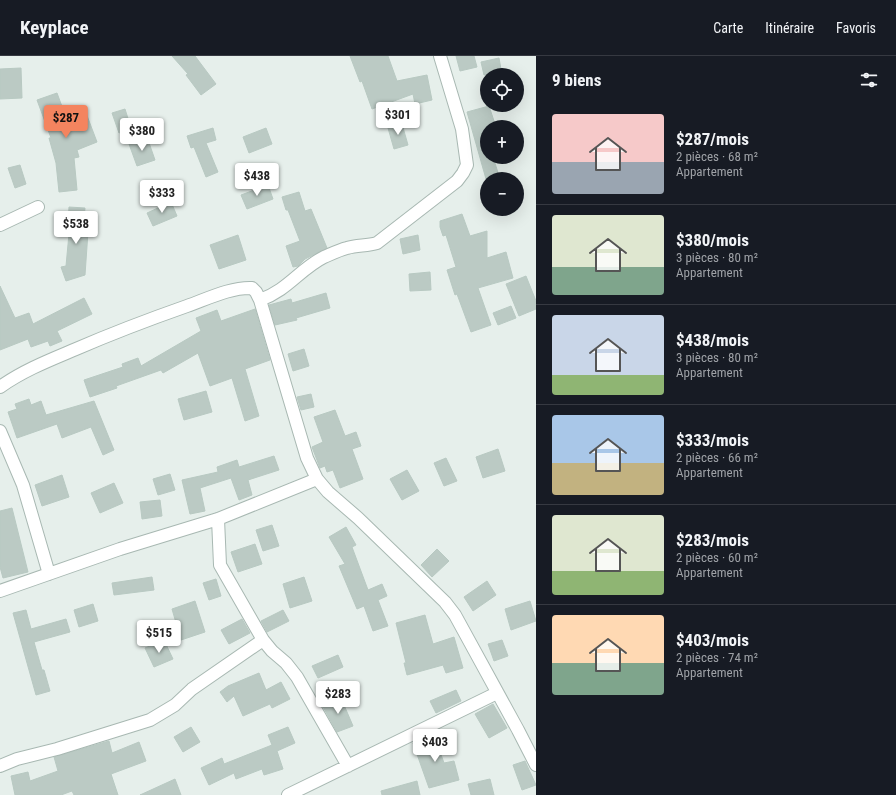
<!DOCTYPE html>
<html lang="fr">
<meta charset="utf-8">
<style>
:root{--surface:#171b24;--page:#242831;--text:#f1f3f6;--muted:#9ea1a6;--line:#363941;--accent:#f4845f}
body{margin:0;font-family:"Roboto Condensed",sans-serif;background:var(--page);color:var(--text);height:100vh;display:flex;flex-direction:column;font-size:15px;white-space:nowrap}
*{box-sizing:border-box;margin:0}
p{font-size:13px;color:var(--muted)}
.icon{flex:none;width:22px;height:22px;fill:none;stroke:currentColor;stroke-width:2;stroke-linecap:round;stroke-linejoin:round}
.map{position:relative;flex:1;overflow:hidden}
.drawer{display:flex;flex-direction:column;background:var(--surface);width:360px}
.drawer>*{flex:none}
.controls{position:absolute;left:480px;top:12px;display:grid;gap:8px}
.controls a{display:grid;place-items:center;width:44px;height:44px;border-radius:50%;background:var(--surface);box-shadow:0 4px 16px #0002;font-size:20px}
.price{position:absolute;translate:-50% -34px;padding:0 9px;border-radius:4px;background:#fff;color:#222;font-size:13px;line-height:26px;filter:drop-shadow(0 1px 2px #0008)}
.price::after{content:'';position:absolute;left:50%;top:24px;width:12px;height:9px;margin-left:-6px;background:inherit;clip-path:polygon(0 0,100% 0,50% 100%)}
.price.active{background:var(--accent);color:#111}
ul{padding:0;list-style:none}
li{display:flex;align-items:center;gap:12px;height:100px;padding:0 16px}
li+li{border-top:1px solid var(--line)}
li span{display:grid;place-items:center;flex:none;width:112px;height:80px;border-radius:4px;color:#555}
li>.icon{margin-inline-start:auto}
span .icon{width:48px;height:48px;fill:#fffc;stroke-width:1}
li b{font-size:17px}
h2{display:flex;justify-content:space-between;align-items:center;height:48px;padding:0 16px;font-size:17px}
header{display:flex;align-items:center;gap:24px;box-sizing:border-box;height:56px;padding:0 20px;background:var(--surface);border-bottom:1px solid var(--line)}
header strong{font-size:19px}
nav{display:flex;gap:22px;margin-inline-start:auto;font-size:14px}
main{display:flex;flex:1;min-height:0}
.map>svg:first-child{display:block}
</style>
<header>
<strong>Keyplace</strong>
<nav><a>Carte</a><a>Itinéraire</a><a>Favoris</a></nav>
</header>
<main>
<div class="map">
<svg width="536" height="739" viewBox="0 0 536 739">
<rect width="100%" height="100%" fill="#e6efeb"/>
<!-- building -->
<path fill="#bbcac4" stroke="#b8c9c2" d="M 172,0 L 195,0 L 216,28 L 201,39 L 186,19 L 188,18 Z
M 350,0 L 388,0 L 397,25 L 427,19 L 432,44 L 415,48 L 413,38 L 372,53 L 362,25 L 360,26 Z
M 456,0 L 474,0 L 477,11 L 460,15 Z
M 499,2 L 502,19 L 484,19 L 481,6 Z
M 21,12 L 22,42 L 0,43 L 0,13 Z
M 57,37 L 67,64 L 86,57 L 97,86 L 77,94 L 79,101 L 74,102 L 77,134 L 59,136 L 56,107 L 49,82 L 51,82 L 37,44 Z
M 489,50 L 496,71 L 487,71 L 487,101 L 493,101 L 500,123 L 486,123 L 467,56 Z
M 125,53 L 131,72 L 119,77 L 112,57 Z
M 402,68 L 408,89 L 394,93 L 388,72 Z
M 213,72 L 216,84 L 206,87 L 218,116 L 206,121 L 194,91 L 191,92 L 187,80 Z
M 266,72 L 272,88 L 249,97 L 243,81 Z
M 147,81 L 155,104 L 137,110 L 129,88 Z
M 20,109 L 26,128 L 15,132 L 8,112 Z
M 268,129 L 273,143 L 247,153 L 241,139 Z
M 299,136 L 305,155 L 311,153 L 327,192 L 305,203 L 298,210 L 293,211 L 286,190 L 300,185 L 288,154 L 286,154 L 282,141 Z
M 171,146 L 177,160 L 153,170 L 147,157 Z
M 69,151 L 85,152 L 83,175 L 88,176 L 85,219 L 66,225 L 61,211 L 66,210 L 70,167 L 68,167 Z
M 462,158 L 470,180 L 487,175 L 487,202 L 506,196 L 513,222 L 478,232 L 491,269 L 471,276 L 457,238 L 455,239 L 447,214 L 456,211 L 446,179 L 443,180 L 440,171 L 440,165 Z
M 238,179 L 246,204 L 219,213 L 210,189 Z
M 418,179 L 420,194 L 403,198 L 400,183 Z
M 430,216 L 431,234 L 410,235 L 409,218 Z
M 526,220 L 536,245 L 536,253 L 519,260 L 506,228 Z
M 0,230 L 15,262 L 29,257 L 33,268 L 84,242 L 92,258 L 57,275 L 62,285 L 50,290 L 48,285 L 31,291 L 28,283 L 0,294 Z
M 326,237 L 330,252 L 296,262 L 297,264 L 275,269 L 269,249 L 291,243 L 292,247 Z
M 511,250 L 516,262 L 498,269 L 493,257 Z
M 255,253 L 270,304 L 245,313 L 259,360 L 245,365 L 232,322 L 210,330 L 198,297 L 163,317 L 161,314 L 116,330 L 117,332 L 90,341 L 84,324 L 123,311 L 122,308 L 138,302 L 141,310 L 201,275 L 196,262 L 217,254 L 221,265 Z
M 304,293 L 309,310 L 293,315 L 288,298 Z
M 206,335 L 212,356 L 184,364 L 178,343 Z
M 311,338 L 314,351 L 301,354 L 297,341 Z
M 29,343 L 31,349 L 41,345 L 46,359 L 94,345 L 114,394 L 103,399 L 91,371 L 62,382 L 57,368 L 17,382 L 8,356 L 17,353 L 15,348 Z
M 335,354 L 345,380 L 356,376 L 361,390 L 352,393 L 363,423 L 340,432 L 333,414 L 327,416 L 325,410 L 320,412 L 312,391 L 323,386 L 314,361 Z
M 498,393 L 505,415 L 483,422 L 476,401 Z
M 274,400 L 279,414 L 248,424 L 252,439 L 239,444 L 231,422 L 200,432 L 205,455 L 190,458 L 182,424 L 218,416 L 217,411 L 237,404 L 239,411 Z
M 446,402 L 457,425 L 444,430 L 434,407 Z
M 407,414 L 419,435 L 402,444 L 390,423 Z
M 170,418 L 175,434 L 158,439 L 153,423 Z
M 62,419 L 69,441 L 42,450 L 35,429 Z
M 114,427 L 123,447 L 100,457 L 91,437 Z
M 160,444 L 162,460 L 142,463 L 140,446 Z
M 12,452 L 28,516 L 3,522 L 0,511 L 0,455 Z
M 272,469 L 279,490 L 263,495 L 256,474 Z
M 346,471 L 356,489 L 352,491 L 368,534 L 382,528 L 387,540 L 378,544 L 388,570 L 373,575 L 364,550 L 357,553 L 339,510 L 345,508 L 329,481 Z
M 255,488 L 262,508 L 238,516 L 231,496 Z
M 437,493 L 449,505 L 432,521 L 421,509 Z
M 152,521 L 154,534 L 114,539 L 112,527 Z
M 304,521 L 312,545 L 290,552 L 283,528 Z
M 216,523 L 221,540 L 209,544 L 203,527 Z
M 487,525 L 496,539 L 473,555 L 464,541 Z
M 195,545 L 205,576 L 181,584 L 172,553 Z
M 530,545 L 536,565 L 511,574 L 505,553 Z
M 93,548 L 98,565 L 79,571 L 74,554 Z
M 26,554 L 31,573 L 66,563 L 70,576 L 34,586 L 42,614 L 44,614 L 50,635 L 36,639 L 13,557 Z
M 283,554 L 289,565 L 267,576 L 261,565 Z
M 425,559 L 433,588 L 454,581 L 463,612 L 446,617 L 443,609 L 407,619 L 404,607 L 406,607 L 396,567 Z
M 242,563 L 250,577 L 229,588 L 221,574 Z
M 164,584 L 173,603 L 154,611 L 145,592 Z
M 502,584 L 508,600 L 494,605 L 488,588 Z
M 338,599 L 343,611 L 318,622 L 312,610 Z
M 259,617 L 266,634 L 281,626 L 290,643 L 272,652 L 270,648 L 243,660 L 234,640 L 227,646 L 220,636 L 228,630 Z
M 456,634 L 461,645 L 436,657 L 430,645 Z
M 341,642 L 353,670 L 337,676 L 322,649 Z
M 493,648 L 507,672 L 489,682 L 475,658 Z
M 191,671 L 200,686 L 183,696 L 174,681 Z
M 288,671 L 295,687 L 277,695 L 283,713 L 264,719 L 262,713 L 236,723 L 234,717 L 209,729 L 201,712 L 222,702 L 224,708 L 272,689 L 268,679 Z
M 434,679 L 444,707 L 454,705 L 459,724 L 429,732 L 413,687 Z
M 109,685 L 112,697 L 139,686 L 146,705 L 111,718 L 118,739 L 74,739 L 72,735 L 61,739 L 15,739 L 11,720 L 28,716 L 30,725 L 58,715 L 54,701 Z
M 525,705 L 536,729 L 522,734 L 513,709 Z
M 175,723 L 181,739 L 140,739 Z
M 490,723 L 494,739 L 471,739 L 468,728 Z
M 417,725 L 420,739 L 382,739 L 381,735 Z"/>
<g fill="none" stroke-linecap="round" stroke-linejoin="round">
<!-- minor casing -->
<g stroke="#a8b8b2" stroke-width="14">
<path id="minor" d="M 0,169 L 38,151
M 260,244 C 288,234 300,213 324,201 C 331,198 339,194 347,192 C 357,189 367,190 377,187 L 457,125 L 463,117 L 467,109 L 462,73 L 440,0
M 0,331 C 24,314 50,304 76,293 C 113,277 150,263 187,250 C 207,243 231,231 252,232 L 256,236 L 260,244 L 307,402 L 317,423 L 328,436 L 358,462 L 445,546 L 455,559 L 518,674 L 536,709
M 0,375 L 23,429 L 49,518
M 218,463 L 220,509 L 263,584 L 272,595 L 286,607 L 297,621 L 348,710
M 0,535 L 120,493 L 218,463 L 317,423
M 0,710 L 17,703 L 57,693 L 150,664 L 175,649 L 192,633 L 263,584
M 288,739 L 497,637"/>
</g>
<!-- minor -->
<use href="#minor" stroke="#fff" stroke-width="12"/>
</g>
</svg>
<div class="controls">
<a><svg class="icon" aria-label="locate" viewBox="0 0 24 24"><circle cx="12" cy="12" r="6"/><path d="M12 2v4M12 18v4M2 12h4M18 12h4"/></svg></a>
<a>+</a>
<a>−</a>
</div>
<b class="price" style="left:398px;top:80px">$301</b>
<b class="price active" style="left:66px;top:83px">$287</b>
<b class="price" style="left:142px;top:96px">$380</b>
<b class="price" style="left:257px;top:141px">$438</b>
<b class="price" style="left:162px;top:158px">$333</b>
<b class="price" style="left:76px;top:189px">$538</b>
<b class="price" style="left:159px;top:598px">$515</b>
<b class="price" style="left:338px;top:659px">$283</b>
<b class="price" style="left:435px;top:707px">$403</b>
</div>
<section class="drawer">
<h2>9 biens<svg class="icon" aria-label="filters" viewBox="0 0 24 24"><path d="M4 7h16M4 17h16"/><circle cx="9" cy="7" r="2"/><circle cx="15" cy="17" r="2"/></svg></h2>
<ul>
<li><span style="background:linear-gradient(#f6c9c9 60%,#9aa5b1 0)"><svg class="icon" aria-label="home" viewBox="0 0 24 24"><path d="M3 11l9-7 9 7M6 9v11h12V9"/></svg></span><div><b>$287/mois</b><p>2 pièces · 68 m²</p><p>Appartement</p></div></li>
<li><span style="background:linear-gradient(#dfe7d0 65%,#7fa58c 0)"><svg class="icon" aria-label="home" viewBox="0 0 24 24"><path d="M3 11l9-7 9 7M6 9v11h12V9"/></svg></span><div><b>$380/mois</b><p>3 pièces · 80 m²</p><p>Appartement</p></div></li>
<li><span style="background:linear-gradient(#c9d6e8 75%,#8fb573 0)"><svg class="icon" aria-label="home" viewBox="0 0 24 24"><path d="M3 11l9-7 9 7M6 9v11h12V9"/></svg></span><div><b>$438/mois</b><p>3 pièces · 80 m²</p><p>Appartement</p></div></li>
<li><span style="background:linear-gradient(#a9c7e8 60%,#c2b280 0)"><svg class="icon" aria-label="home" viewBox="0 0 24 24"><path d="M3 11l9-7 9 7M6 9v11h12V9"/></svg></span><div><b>$333/mois</b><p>2 pièces · 66 m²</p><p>Appartement</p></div></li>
<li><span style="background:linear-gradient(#dfe7d0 70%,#8fb573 0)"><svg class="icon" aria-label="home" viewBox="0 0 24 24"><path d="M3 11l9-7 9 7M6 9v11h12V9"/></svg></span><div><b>$283/mois</b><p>2 pièces · 60 m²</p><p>Appartement</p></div></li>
<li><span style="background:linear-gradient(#ffd9b3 60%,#7fa58c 0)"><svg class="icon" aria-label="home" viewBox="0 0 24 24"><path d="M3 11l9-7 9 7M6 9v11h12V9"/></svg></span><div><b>$403/mois</b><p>2 pièces · 74 m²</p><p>Appartement</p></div></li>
</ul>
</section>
</main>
